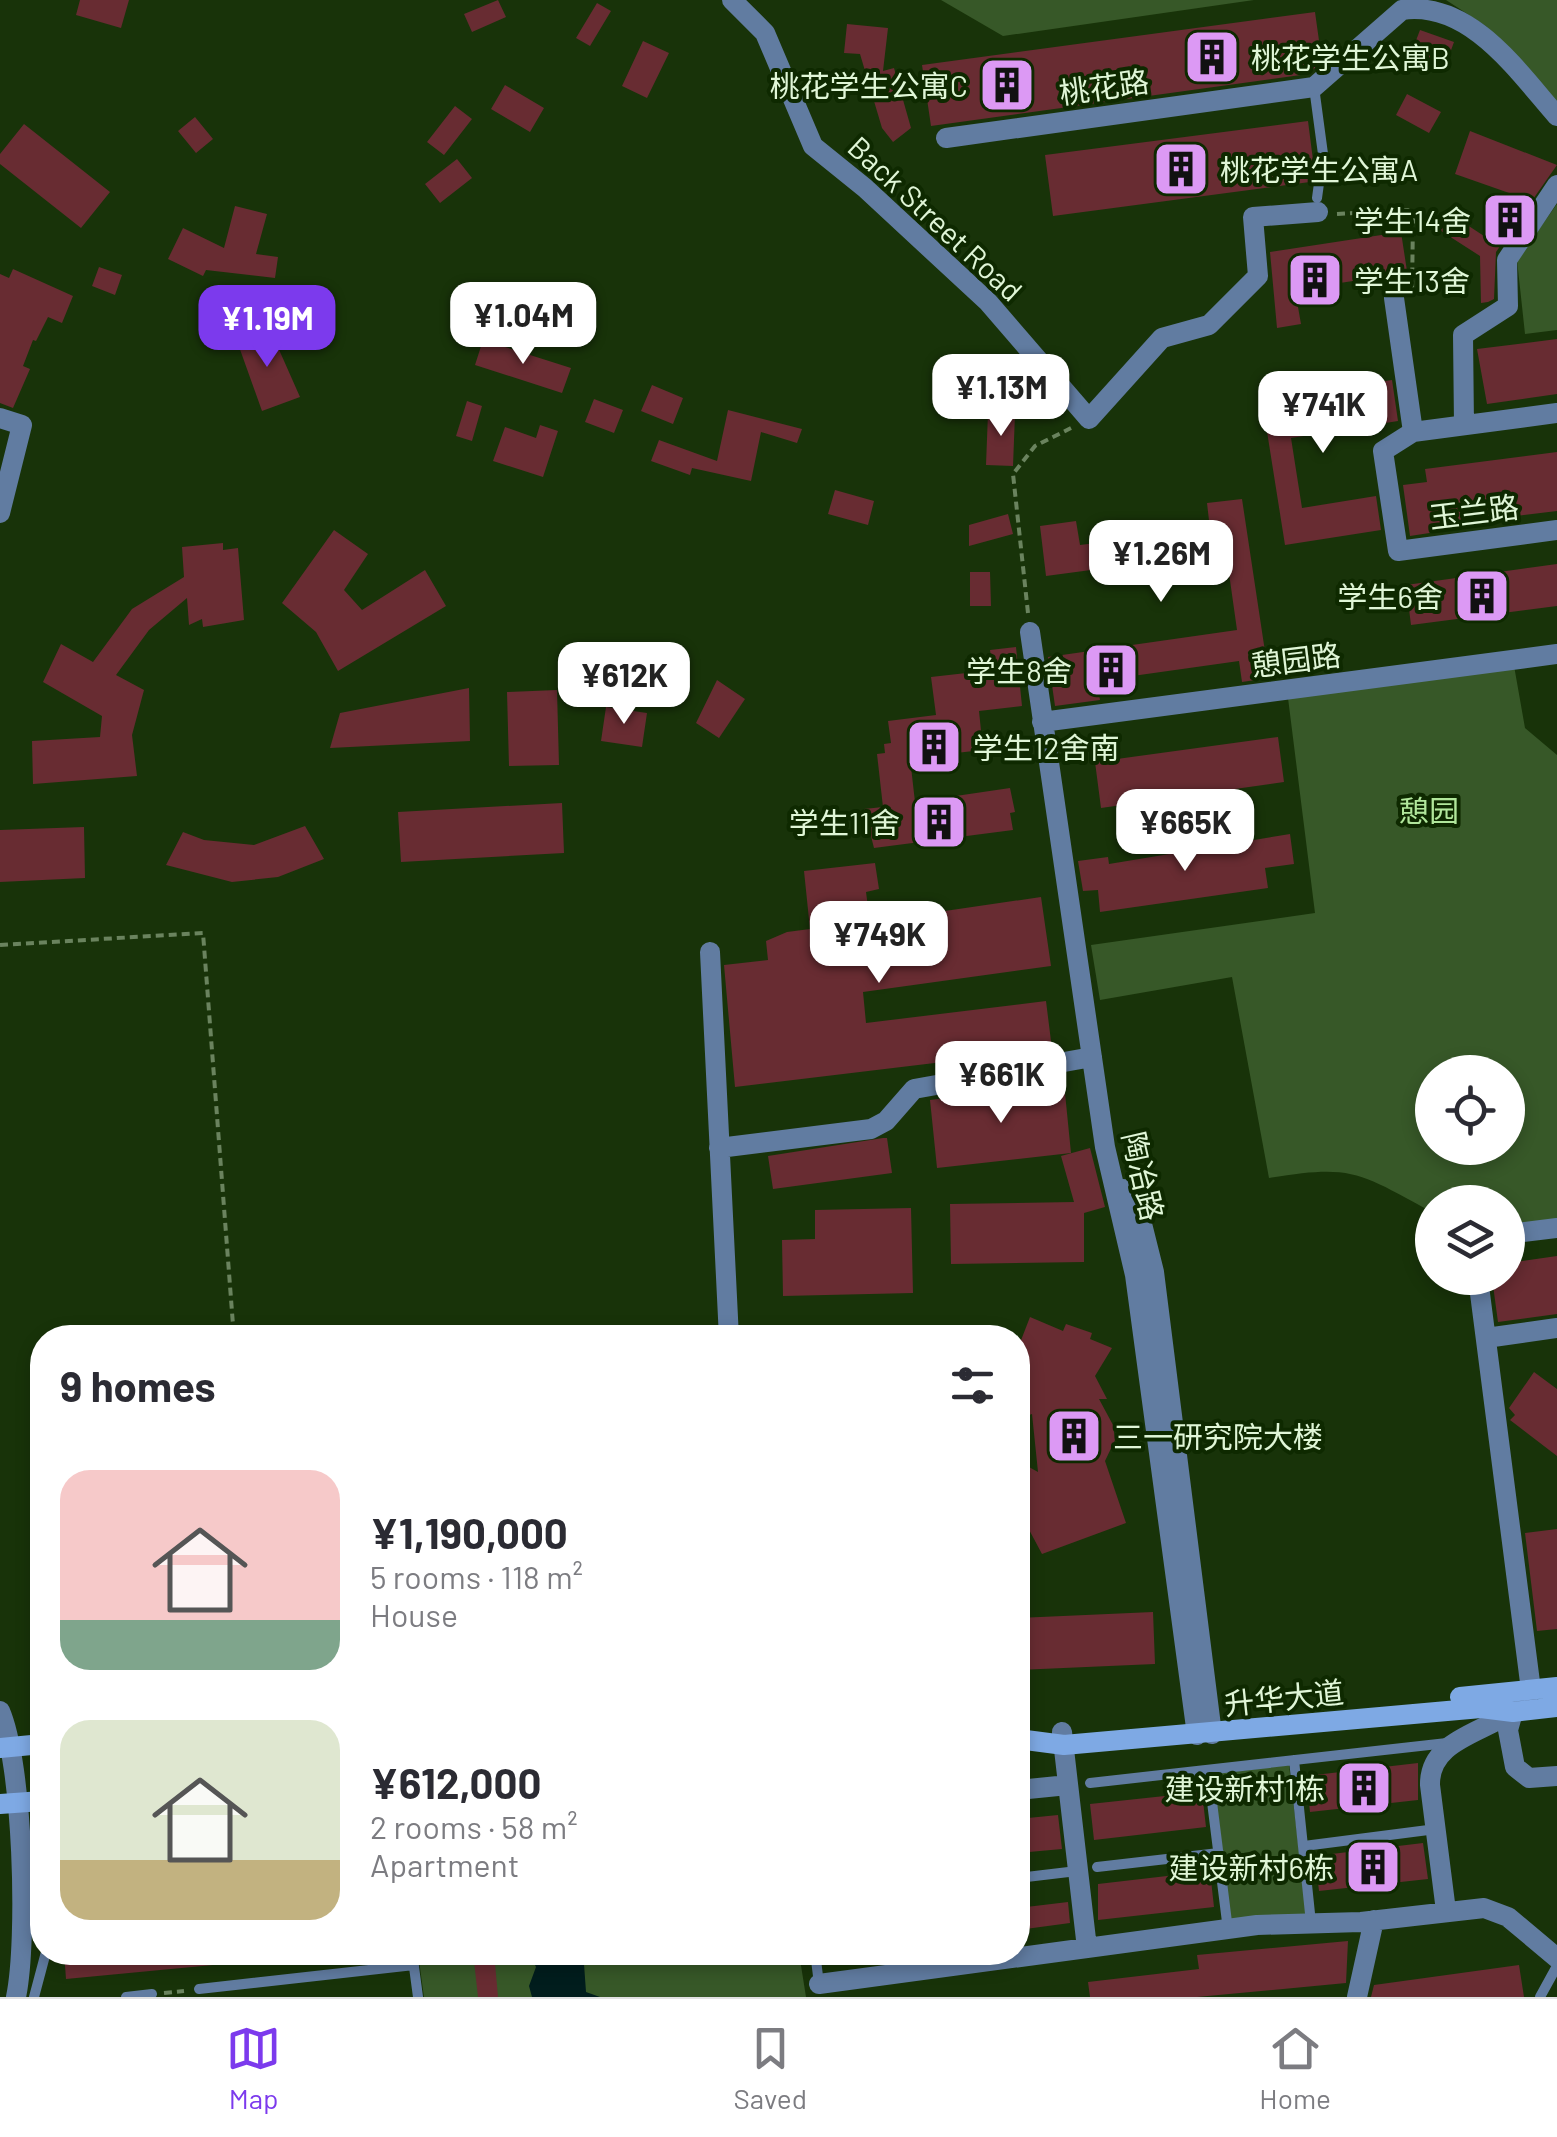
<!DOCTYPE html>
<meta charset="utf-8">
<style>
:root{--surface:#fff;--page:#f7f7f7;--text:#2b2b33;--muted:#7c7c81;--line:#e1e1e2;--accent:#7c3aed}
body{margin:0;font-family:Barlow,"Noto Sans SC",sans-serif;background:var(--page);color:var(--text);height:100vh;display:flex;flex-direction:column;font-size:38px;white-space:nowrap}
*{box-sizing:border-box;margin:0}
p{font-size:32px;color:var(--muted)}
.icon{flex:none;width:55px;height:55px;fill:none;stroke:currentColor;stroke-width:2;stroke-linecap:round;stroke-linejoin:round}
.map{position:relative;flex:1;overflow:hidden}
.sheet{position:absolute;left:30px;top:1325px;width:1000px;height:640px;display:flex;flex-direction:column;background:var(--surface);border-radius:40px;box-shadow:0 5px 15px #0003}
.sheet>*{flex:none}
.buttons{position:absolute;left:1415px;top:1055px;display:grid;gap:20px}
.buttons a{display:grid;place-items:center;width:110px;height:110px;border-radius:50%;background:var(--surface);box-shadow:0 5px 15px #0003;font-size:50px}
.price{position:absolute;translate:-50% -85px;padding:0 22px;border-radius:20px;background:#fff;color:#222;font-size:32px;line-height:65px;filter:drop-shadow(0 2px 5px #0008)}
.price::after{content:'';position:absolute;left:50%;top:60px;width:30px;height:22px;margin-left:-15px;background:inherit;clip-path:polygon(0 0,100% 0,50% 100%)}
.price.on{background:var(--accent);color:#fff}
ul{padding:0;list-style:none}
li{display:flex;align-items:center;gap:30px;height:250px;padding:0 30px}
li span{display:grid;place-items:center;flex:none;width:280px;height:200px;border-radius:30px;color:#555}
li>.icon{margin-inline-start:auto}
span .icon{width:120px;height:120px;fill:#fffc;stroke-width:1}
li b{font-size:42px}
h2{display:flex;justify-content:space-between;align-items:center;height:120px;padding:0 30px;font-size:42px}
.dock{display:flex;justify-content:space-around;align-items:center;height:140px;border-top:2px solid var(--line);background:var(--surface);font-size:28px;color:var(--muted)}
.dock a{display:grid;justify-items:center;gap:5px}
.dock .on{color:var(--accent)}
.map>svg:first-child{display:block}
</style>
<div class="map">
<svg width="1557" height="1997" viewBox="0 0 1557 1997">
<rect width="100%" height="100%" fill="#183309"/>
<!-- green -->
<path fill="#375828" fill-rule="evenodd" d="M 941,0 L 1254,0 L 1003,36 Z
M 1446,0 L 1557,0 L 1557,103 L 1486,26 Z
M 1557,204 L 1557,330 L 1525,334 L 1517,260 Z
M 1513,660 L 1525,728 L 1557,755 L 1557,1220 L 1508,1227 L 1508,1202 L 1432,1202 L 1432,1212 C 1359,1173 1354,1164 1269,1178 L 1232,977 L 1100,1000 L 1091,945 L 1315,913 L 1287,690 ZM 1432,1072 L 1508,1072 L 1508,1148 L 1432,1148 Z
M 1289,1765 L 1307,1919 L 1231,1923 L 1213,1774 Z
M 418,1953 L 799,1953 L 806,1997 L 424,1997 Z"/>
<!-- water -->
<path fill="#011d1d" d="M 529,1953 L 620,1953 L 616,1958 L 598,1956 L 584,1964 L 586,1992 L 600,1997 L 532,1997 L 529,1986 L 536,1967 Z"/>
<!-- building -->
<path fill="#682c32" d="M 80,0 L 129,0 L 121,28 L 76,15 Z
M 498,0 L 506,17 L 472,32 L 464,14 Z
M 597,3 L 611,11 L 590,46 L 576,38 Z
M 1315,12 L 1322,62 L 1308,74 L 931,126 L 922,65 Z
M 847,24 L 888,28 L 883,71 L 894,68 L 911,128 L 893,142 L 882,128 L 860,54 L 844,53 Z
M 1420,30 L 1454,42 L 1446,64 L 1412,51 Z
M 643,41 L 669,53 L 647,98 L 622,86 Z
M 505,85 L 544,108 L 530,132 L 491,109 Z
M 1407,94 L 1441,112 L 1429,133 L 1396,115 Z
M 455,106 L 472,119 L 444,155 L 427,142 Z
M 195,117 L 213,139 L 196,153 L 178,131 Z
M 1308,121 L 1313,160 L 1310,182 L 1053,216 L 1045,155 Z
M 24,124 L 110,192 L 81,228 L 0,164 L 0,154 Z
M 1470,131 L 1557,165 L 1496,252 L 1494,299 L 1488,302 L 1481,303 L 1480,256 L 1438,229 L 1446,211 L 1487,238 L 1512,194 L 1455,174 Z
M 457,159 L 472,178 L 440,203 L 425,184 Z
M 235,206 L 267,214 L 256,254 L 278,257 L 275,278 L 206,270 L 203,276 L 168,259 L 183,228 L 224,248 Z
M 1401,232 L 1409,284 L 1387,287 L 1385,276 L 1295,290 L 1301,324 L 1277,328 L 1270,252 Z
M 99,267 L 122,275 L 115,295 L 92,286 Z
M 13,269 L 73,296 L 62,323 L 48,317 L 36,341 L 33,340 L 23,366 L 30,369 L 13,408 L 0,403 L 0,274 L 9,278 Z
M 269,327 L 300,397 L 262,411 L 237,341 Z
M 1557,339 L 1557,394 L 1487,404 L 1477,349 Z
M 483,340 L 571,368 L 562,393 L 475,365 Z
M 1392,380 L 1398,421 L 1291,438 L 1302,508 L 1376,496 L 1381,530 L 1285,545 L 1262,400 Z
M 652,385 L 683,398 L 673,424 L 641,411 Z
M 594,399 L 623,410 L 614,433 L 585,422 Z
M 467,401 L 482,406 L 472,441 L 456,436 Z
M 728,410 L 802,429 L 797,443 L 761,432 L 751,481 L 692,468 L 690,475 L 651,461 L 659,440 L 717,461 Z
M 988,413 L 1015,414 L 1013,466 L 986,465 Z
M 540,425 L 558,431 L 543,477 L 493,461 L 505,427 L 536,438 Z
M 1557,452 L 1557,511 L 1436,526 L 1436,532 L 1410,536 L 1403,485 L 1427,482 L 1425,469 Z
M 835,490 L 874,501 L 868,525 L 828,514 Z
M 1242,499 L 1269,678 L 1242,682 L 1239,661 L 1097,681 L 1100,700 L 1055,706 L 1048,657 L 1237,630 L 1226,552 L 1046,576 L 1040,526 L 1076,521 L 1080,545 L 1210,529 L 1207,503 Z
M 1008,514 L 1013,534 L 969,546 L 969,525 Z
M 334,530 L 368,554 L 344,590 L 362,610 L 425,570 L 446,606 L 338,671 L 316,632 L 282,603 Z
M 223,543 L 223,550 L 238,548 L 244,620 L 203,627 L 202,619 L 189,625 L 187,598 L 149,630 L 116,675 L 144,690 L 132,735 L 137,776 L 33,784 L 32,741 L 100,737 L 102,716 L 43,682 L 61,644 L 93,662 L 132,609 L 184,577 L 182,547 Z
M 1557,564 L 1557,606 L 1411,625 L 1406,585 Z
M 970,572 L 990,572 L 991,606 L 970,606 Z
M 1016,647 L 1022,706 L 979,711 L 983,750 L 910,758 L 915,802 L 1010,788 L 1015,812 L 1010,813 L 1013,830 L 874,848 L 864,809 L 883,807 L 877,754 L 885,753 L 884,744 L 891,743 L 888,721 L 936,715 L 931,677 L 993,670 L 990,650 Z
M 717,680 L 745,699 L 719,738 L 696,723 Z
M 469,688 L 470,741 L 330,748 L 340,713 Z
M 557,690 L 559,765 L 509,766 L 507,692 Z
M 606,707 L 647,713 L 642,747 L 601,741 Z
M 1278,737 L 1284,782 L 1101,808 L 1095,762 Z
M 562,803 L 564,853 L 401,862 L 398,812 Z
M 305,826 L 324,859 L 278,877 L 232,882 L 166,865 L 183,832 L 204,840 L 254,845 Z
M 84,827 L 85,878 L 0,882 L 0,830 Z
M 1290,834 L 1294,864 L 1265,868 L 1268,888 L 1100,912 L 1098,890 L 1083,891 L 1078,861 L 1108,857 L 1109,864 Z
M 875,863 L 879,889 L 866,892 L 870,922 L 1041,897 L 1051,966 L 863,992 L 866,1023 L 1046,1001 L 1052,1049 L 735,1087 L 724,965 L 768,960 L 766,941 L 787,932 L 810,929 L 804,871 Z
M 1064,1083 L 1071,1153 L 937,1168 L 930,1100 Z
M 883,1138 L 887,1138 L 892,1173 L 773,1189 L 768,1156 Z
M 1090,1148 L 1105,1207 L 1084,1213 L 1084,1262 L 951,1264 L 950,1204 L 1074,1202 L 1061,1156 Z
M 911,1208 L 913,1293 L 783,1296 L 782,1240 L 815,1239 L 815,1210 Z
M 1557,1256 L 1557,1314 L 1498,1322 L 1492,1278 L 1508,1278 L 1508,1263 Z
M 1030,1317 L 1063,1331 L 1066,1324 L 1092,1333 L 1090,1339 L 1112,1348 L 1095,1376 L 1107,1399 L 1099,1399 L 1113,1425 L 1115,1440 L 1105,1461 L 1126,1523 L 1042,1554 L 1018,1509 L 1018,1461 L 1038,1472 L 1032,1414 L 1018,1419 L 1018,1348 Z
M 1534,1372 L 1557,1389 L 1557,1456 L 1510,1420 L 1515,1415 L 1509,1408 Z
M 1557,1529 L 1557,1629 L 1537,1631 L 1525,1533 Z
M 1153,1612 L 1155,1664 L 1018,1670 L 1018,1618 Z
M 1418,1763 L 1418,1800 L 1310,1812 L 1306,1776 Z
M 1202,1792 L 1206,1827 L 1094,1840 L 1090,1804 Z
M 1058,1815 L 1062,1849 L 1018,1853 L 1018,1819 Z
M 1423,1843 L 1428,1879 L 1319,1891 L 1315,1856 Z
M 1210,1871 L 1214,1907 L 1098,1920 L 1098,1884 Z
M 1068,1902 L 1070,1923 L 1018,1930 L 1018,1908 Z
M 1348,1941 L 1346,1983 L 1197,1997 L 1090,1997 L 1088,1982 L 1199,1969 L 1197,1955 Z
M 64,1952 L 233,1952 L 234,1963 L 66,1979 Z
M 473,1952 L 494,1952 L 498,1997 L 478,1997 Z
M 1519,1965 L 1524,1997 L 1371,1997 L 1374,1985 Z"/>
<g fill="none" stroke-linecap="round" stroke-linejoin="round">
<!-- path -->
<path stroke="#6a835e" stroke-width="4" stroke-dasharray="8 5" stroke-linecap="butt" d="M 1337,214 L 1408,210 L 1413,219 L 1412,292
M 1028,613 L 1013,474 L 1035,446 L 1071,428
M 0,945 L 203,933 L 234,1338
M 164,1993 L 184,1991"/>
<!-- lane -->
<path stroke="#617ca1" stroke-width="10" d="M 1314,87 L 1323,154 L 1317,198
M 1294,1760 L 1311,1923
M 1208,1770 L 1228,1930
M 1090,1783 L 1447,1743
M 1304,1846 L 1436,1829
M 1097,1867 L 1219,1853
M 1018,1878 L 1077,1871
M 412,1952 L 418,1997
M 815,1952 L 819,1984
M 199,1989 L 414,1965
M 34,1997 L 46,1952
M 126,1997 L 152,1994
M 1540,1997 L 1557,1966"/>
<!-- street -->
<path stroke="#617ca1" stroke-width="20" d="M 732,0 L 765,33 L 813,146 L 865,188 L 988,302 L 1089,419 L 1162,338 L 1209,325 L 1258,276 L 1253,217 L 1318,212
M 946,138 L 1314,87 L 1402,10 C 1470,0 1518,72 1557,116
M 1394,298 L 1413,432 L 1383,451 L 1398,551 L 1557,530
M 0,418 L 22,425 L 0,513
M 1464,425 L 1463,335 L 1508,306 L 1507,260 L 1557,185
M 1413,432 L 1557,413
M 1030,632 L 1105,1147 L 1135,1275 L 1197,1735
M 1042,722 L 1557,654
M 710,952 L 729,1338
M 719,1148 L 871,1129 L 886,1121 L 914,1089 L 1092,1057
M 1123,1189 L 1141,1220 L 1154,1272 L 1212,1734
M 1508,1234 L 1557,1228
M 1486,1338 L 1557,1328
M 0,1711 C 23,1764 28,1939 16,1997
M 1513,1712 L 1508,1730 L 1515,1767 L 1529,1778 L 1557,1776
M 1062,1732 L 1087,1948 L 1257,1925 L 1361,1922 L 1484,1908 L 1508,1917 L 1557,1958
M 1018,1790 L 1068,1785
M 1446,1911 L 1430,1785 C 1429,1729 1511,1733 1531,1690 L 1478,1278
M 819,1984 L 1087,1948
M 1357,1997 L 1374,1920"/>
<!-- secondary -->
<path stroke="#7ea9e4" stroke-width="20" d="M 1460,1697 L 1557,1687
M 1018,1739 L 1064,1745 L 1481,1708 L 1513,1712 L 1557,1707
M 0,1748 L 42,1744
M 0,1804 L 42,1801"/>
</g>
<!-- icons -->
<defs>
<g id="building-square" transform="scale(2.875)"><rect x="-9" y="-9" width="18" height="18" rx="4" fill="#dc99f4" stroke="#0e2900"/><path d="M-4-6H4V6H1V3H-1V6H-4ZM-2.5-4.3h1.7v1.8h-1.7ZM.8-4.3h1.7v1.8H.8ZM-2.5-1h1.7V.8h-1.7ZM.8-1h1.7V.8H.8Z" fill="#111"/></g>
</defs>
<g fill-rule="evenodd">
<use href="#building-square" x="1212" y="57"/>
<use href="#building-square" x="1007" y="85"/>
<use href="#building-square" x="1181" y="169"/>
<use href="#building-square" x="1510" y="220"/>
<use href="#building-square" x="1315" y="280"/>
<use href="#building-square" x="1482" y="596"/>
<use href="#building-square" x="1111" y="670"/>
<use href="#building-square" x="934" y="747"/>
<use href="#building-square" x="939" y="822"/>
<use href="#building-square" x="1074" y="1436"/>
<use href="#building-square" x="1364" y="1788"/>
<use href="#building-square" x="1373" y="1867"/>
</g>
<g text-anchor="middle" dominant-baseline="central" stroke-width="8" stroke-linejoin="round" paint-order="stroke">
<!-- poi labels -->
<g font-size="30" fill="#e0f6d7" stroke="#0e2900" text-anchor="end">
<text x="1251" y="57" text-anchor="start">桃花学生公寓B</text>
<text x="968" y="85">桃花学生公寓C</text>
<text x="1220" y="169" text-anchor="start">桃花学生公寓A</text>
<text x="1471" y="220">学生14舍</text>
<text x="1354" y="280" text-anchor="start">学生13舍</text>
<text x="1443" y="596">学生6舍</text>
<text x="1072" y="670">学生8舍</text>
<text x="973" y="747" text-anchor="start">学生12舍南</text>
<text x="900" y="822">学生11舍</text>
<text x="1113" y="1436" text-anchor="start">三一研究院大楼</text>
<text x="1325" y="1788">建设新村1栋</text>
<text x="1334" y="1867">建设新村6栋</text>
</g>
<!-- street labels -->
<g font-size="30" fill="#e0f6d7" stroke="#0e2900">
<text transform="translate(1104 86) rotate(-8)">桃花路</text>
<text transform="translate(936 218) rotate(43)">Back Street Road</text>
<text transform="translate(1474 511) rotate(-7)">玉兰路</text>
<text transform="translate(1296 659) rotate(-7)">憩园路</text>
<text transform="translate(1144 1176) rotate(77)">陶冶路</text>
<text transform="translate(1284 1697) rotate(-6)">升华大道</text>
</g>
<!-- park labels -->
<g font-size="30" fill="#b1e79b" stroke="#0e2900">
<text x="1429" y="810">憩园</text>
</g>
</g>
</svg>
<div class="buttons">
<a><svg class="icon" aria-label="locate" viewBox="0 0 24 24"><circle cx="12" cy="12" r="6"/><path d="M12 2v4M12 18v4M2 12h4M18 12h4"/></svg></a>
<a><svg class="icon" aria-label="layers" viewBox="0 0 24 24"><path d="M12 4l9 5-9 5-9-5zM3 14l9 5 9-5"/></svg></a>
</div>
<b class="price" style="left:523px;top:367px">¥1.04M</b>
<b class="price on" style="left:267px;top:370px">¥1.19M</b>
<b class="price" style="left:1001px;top:439px">¥1.13M</b>
<b class="price" style="left:1323px;top:456px">¥741K</b>
<b class="price" style="left:1161px;top:605px">¥1.26M</b>
<b class="price" style="left:624px;top:727px">¥612K</b>
<b class="price" style="left:1185px;top:874px">¥665K</b>
<b class="price" style="left:879px;top:986px">¥749K</b>
<b class="price" style="left:1001px;top:1126px">¥661K</b>
<section class="sheet">
<h2>9 homes<svg class="icon" aria-label="filters" viewBox="0 0 24 24"><path d="M4 7h16M4 17h16"/><circle cx="9" cy="7" r="2"/><circle cx="15" cy="17" r="2"/></svg></h2>
<ul>
<li><span style="background:linear-gradient(#f6c9c9 75%,#7fa58c 0)"><svg class="icon" aria-label="home" viewBox="0 0 24 24"><path d="M3 11l9-7 9 7M6 9v11h12V9"/></svg></span><div><b>¥1,190,000</b><p>5 rooms · 118 m²</p><p>House</p></div></li>
<li><span style="background:linear-gradient(#dfe7d0 70%,#c2b280 0)"><svg class="icon" aria-label="home" viewBox="0 0 24 24"><path d="M3 11l9-7 9 7M6 9v11h12V9"/></svg></span><div><b>¥612,000</b><p>2 rooms · 58 m²</p><p>Apartment</p></div></li>
</ul>
</section>
</div>
<nav class="dock">
<a class="on"><svg class="icon" aria-label="map" viewBox="0 0 24 24"><path d="M3 6l6-2 6 2 6-2v14l-6 2-6-2-6 2zM9 4v14M15 6v14"/></svg>Map</a>
<a><svg class="icon" aria-label="saved" viewBox="0 0 24 24"><path d="M7 4h10v16l-5-4-5 4z"/></svg>Saved</a>
<a><svg class="icon" aria-label="home" viewBox="0 0 24 24"><path d="M3 11l9-7 9 7M6 9v11h12V9"/></svg>Home</a>
</nav>
